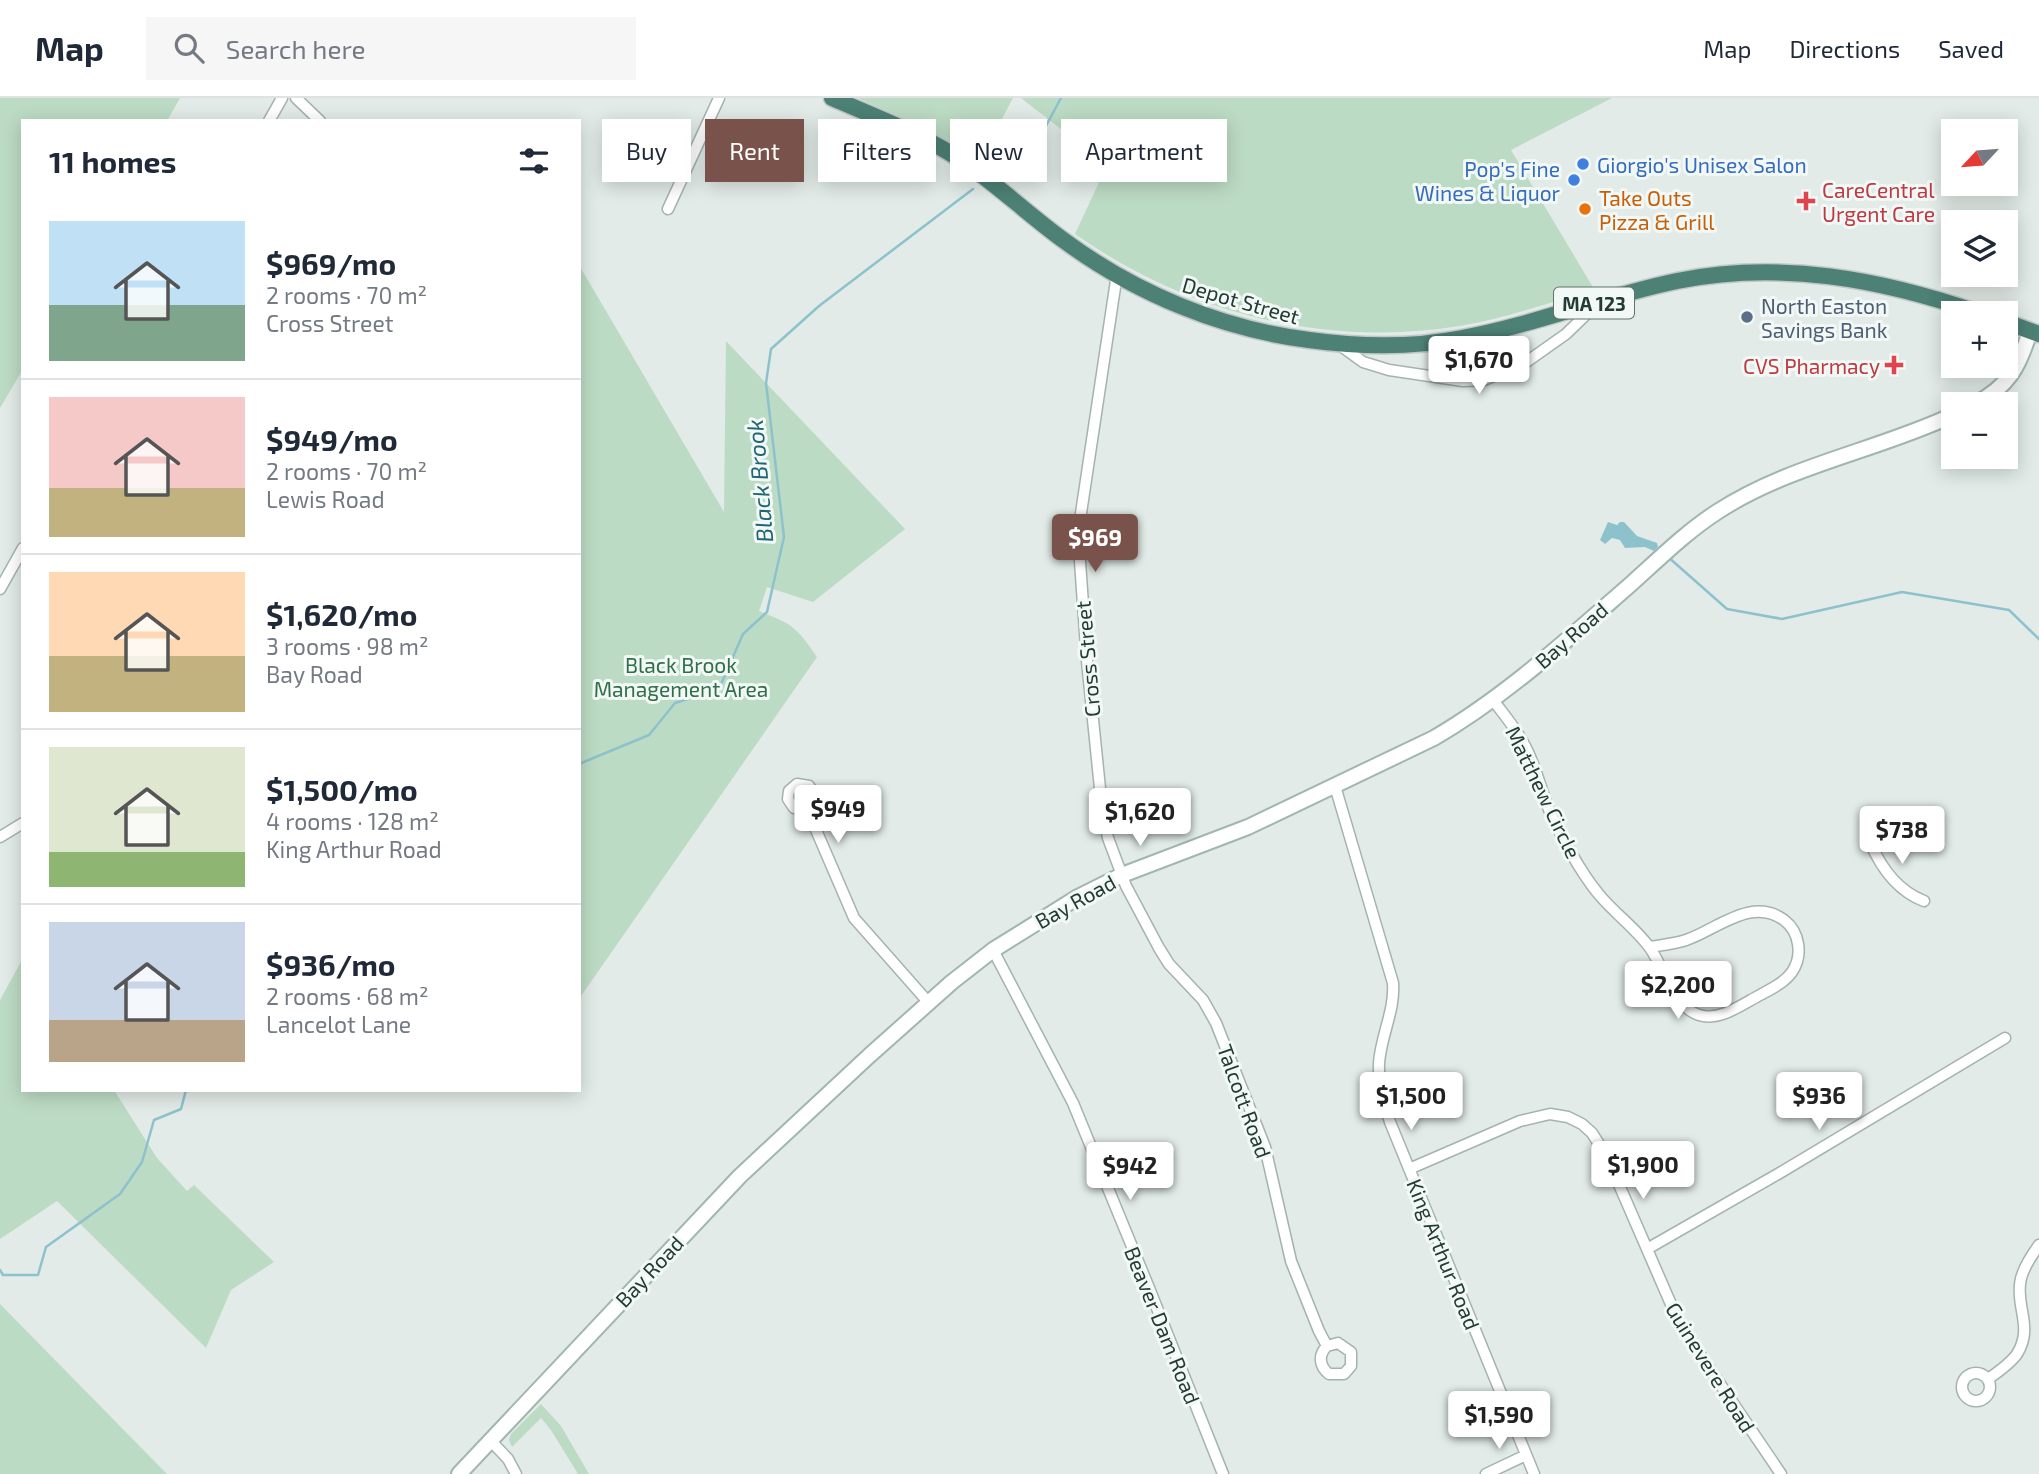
<!DOCTYPE html>
<meta charset="utf-8">
<style>
:root{--surface:#fff;--page:#f6f6f7;--text:#1f2937;--muted:#747a83;--line:#e0e1e3;--accent:#79524b}
body{margin:0;font-family:"Exo 2",sans-serif;background:var(--page);color:var(--text);height:100vh;display:flex;flex-direction:column;font-size:26px;white-space:nowrap}
*{box-sizing:border-box;margin:0}
p{font-size:23px;color:var(--muted)}
.icon{flex:none;width:38px;height:38px;fill:none;stroke:currentColor;stroke-width:2;stroke-linecap:round;stroke-linejoin:round}
.map{position:relative;flex:1;overflow:hidden}
.sheet{position:absolute;left:21px;top:21px;width:560px;height:973px;display:flex;flex-direction:column;background:var(--surface);border-radius:0px;box-shadow:0 4px 18px #0003}
.sheet>*{flex:none}
.top-card{position:absolute;left:602px;top:21px;width:665px;height:63px;display:flex;gap:14px}
.needle{width:46px;rotate:244deg}
.tools{position:absolute;left:1941px;top:21px;display:grid;gap:14px}
.tools a{display:grid;place-items:center;width:77px;height:77px;border-radius:0px;background:var(--surface);box-shadow:0 4px 18px #0003;font-size:35px}
.price{position:absolute;translate:-50% -60px;padding:0 16px;border-radius:7px;background:#fff;color:#222;font-size:23px;line-height:46px;filter:drop-shadow(0 2px 4px #0008)}
.price::after{content:'';position:absolute;left:50%;top:42px;width:21px;height:16px;margin-left:-10px;background:inherit;clip-path:polygon(0 0,100% 0,50% 100%)}
.price.current{background:var(--accent);color:#fff}
ul{padding:0;list-style:none}
li{display:flex;align-items:center;gap:21px;height:175px;padding:0 28px}
li+li{border-top:2px solid var(--line)}
li span{display:grid;place-items:center;flex:none;width:196px;height:140px;border-radius:0px;color:#555}
li>.icon{margin-inline-start:auto}
span .icon{width:84px;height:84px;fill:#fffc;stroke-width:1}
li b{font-size:30px}
h2{display:flex;justify-content:space-between;align-items:center;height:84px;padding:0 28px;font-size:30px}
.tag{padding:0 24px;border-radius:0px;background:var(--surface);box-shadow:0 4px 18px #0003;font-size:24px;line-height:63px}
.tag.current{background:var(--accent);color:#fff}
header{display:flex;align-items:center;gap:42px;box-sizing:border-box;height:98px;padding:0 35px;background:var(--surface);border-bottom:2px solid var(--line)}
header strong{font-size:33px}
nav{display:flex;gap:38px;margin-inline-start:auto;font-size:24px}
.search{width:490px;height:63px;background:var(--page);display:flex;align-items:center;gap:18px;box-sizing:border-box;padding:0 24px;border-radius:0px;color:var(--muted);font-size:26px}
.map>svg:first-child{display:block}
</style>
<header>
<strong>Map</strong>
<div class="search"><svg class="icon" aria-label="search" viewBox="0 0 24 24"><circle cx="10" cy="10" r="6"/><path d="M15 15l6 6"/></svg>Search here</div>
<nav><a>Map</a><a>Directions</a><a>Saved</a></nav>
</header>
<div class="map">
<svg width="2039" height="1376" viewBox="0 0 2039 1376">
<rect width="100%" height="100%" fill="#e2ebe7"/>
<!-- green -->
<path fill="#bcdbc4" d="M 0,0 L 180,0 L 167,23 L 23,23 L 23,271 L 0,310 Z
M 858,0 L 1013,0 L 979,64 L 923,29 Z
M 1021,0 L 1612,0 L 1511,52 L 1594,191 C 1550,205 1506,220 1460,228 C 1324,250 1187,215 1075,136 L 1107,67 Z
M 579,167 L 724,414 L 726,243 L 905,431 L 813,504 L 767,489 L 759,513 C 792,526 797,529 817,559 L 579,901 Z
M 23,860 L 23,992 L 114,992 L 157,1060 L 187,1093 L 194,1087 L 274,1164 L 231,1192 L 206,1250 L 57,1103 L 0,1141 L 0,902 Z
M 0,1206 L 167,1376 L 0,1376 Z
M 541,1306 L 561,1328 L 589,1376 L 578,1376 L 551,1332 L 541,1320 L 512,1349 L 509,1342 L 511,1336 Z"/>
<!-- water -->
<path fill="#8dc2cc" d="M 1608,424 L 1617,427 L 1620,424 L 1624,424 L 1637,438 L 1657,445 L 1658,449 L 1654,453 L 1645,449 L 1625,450 L 1620,442 L 1612,440 L 1605,446 L 1600,442 Z"/>
<g fill="none" stroke-linecap="round" stroke-linejoin="round">
<!-- stream -->
<path stroke="#8dc2cc" stroke-width="2.5" d="M 995,71 L 1033,52 L 1061,0
M 1667,458 L 1727,511 L 1782,521 L 1902,494 L 2009,512 L 2039,541
M 579,666 L 649,637 L 675,605 L 719,591 L 743,536 L 767,514 L 784,439 L 766,285 L 771,251 L 819,208 L 973,91
M 0,1172 L 3,1177 L 38,1177 L 46,1149 L 120,1096 L 142,1064 L 154,1022 L 181,1011 L 186,992"/>
<!-- minor casing -->
<g stroke="#a5b3ae" stroke-width="13">
<path id="minor" d="M 296,0 L 320,23
M 269,23 L 282,0
M 668,111 L 719,0
M 1117,176 L 1078,435 L 1087,563 L 1102,710 L 1108,740 L 1126,788 L 1159,850 L 1169,866 L 1203,902 L 1216,925 L 1265,1049 L 1291,1163 L 1319,1233 L 1327,1248 C 1318,1257 1319,1268 1329,1276 L 1344,1276 L 1351,1268 L 1351,1254 L 1338,1245 L 1327,1248
M 1341,248 L 1363,264 L 1389,272 L 1463,283 L 1484,282 L 1525,265 L 1566,236 L 1598,205
M 0,491 L 23,450
M 1493,602 C 1505,618 1518,633 1526,650 C 1539,675 1543,704 1557,729 C 1570,753 1584,780 1602,800 C 1617,817 1637,832 1650,850 C 1665,871 1672,908 1699,917 C 1720,924 1744,905 1762,896 C 1773,890 1785,884 1792,874 C 1803,858 1800,834 1784,822 C 1752,798 1716,832 1686,842 C 1674,846 1662,847 1650,849
M 1335,688 L 1393,885 C 1395,913 1381,937 1379,965 C 1378,986 1384,1005 1390,1024 L 1534,1376
M 807,711 L 794,710 L 788,701 L 789,693 L 797,686 L 809,688 L 813,693 L 814,704 L 807,711 L 854,820 L 929,905
M 0,739 L 23,725
M 1870,744 C 1881,770 1898,793 1924,803
M 993,852 L 1073,1005 L 1149,1190 L 1223,1376
M 1409,1071 L 1520,1023 L 1550,1016 L 1568,1019 L 1582,1026 L 1592,1035 L 1607,1059 L 1680,1227 L 1781,1376
M 1647,1151 L 1778,1076 L 2005,940
M1962 1289a14 14 0 1 1 28 0a14 14 0 1 1-28 0Z
M 1988,1281 C 1998,1274 2010,1266 2017,1256 C 2033,1230 2017,1212 2020,1186 C 2021,1173 2031,1158 2039,1147
M 491,1343 L 508,1361 L 516,1376
M 1486,1376 L 1526,1357"/>
</g>
<!-- secondary casing -->
<g stroke="#a1b6af" stroke-width="18">
<path id="secondary" d="M 1975,306 C 2009,288 2019,269 2030,233
M 459,1376 L 740,1078 L 870,957 L 952,884 L 993,852 L 1078,799 L 1122,777 L 1248,729 L 1434,640 C 1506,598 1568,541 1631,486 C 1659,461 1686,434 1717,414 C 1789,367 1876,353 1953,317"/>
</g>
<!-- trunk casing -->
<g stroke="#c1c8c6" stroke-width="19">
<path id="trunk" d="M 832,0 C 876,19 924,37 964,64 C 1000,89 1031,119 1066,144 C 1137,196 1222,231 1309,242 C 1360,249 1412,250 1462,240 C 1535,227 1604,198 1677,183 C 1779,162 1881,181 1979,215
M 2006,224 L 2039,236"/>
</g>
<!-- minor -->
<use href="#minor" stroke="#fff" stroke-width="10"/>
<!-- secondary -->
<use href="#secondary" stroke="#fff" stroke-width="14"/>
<!-- trunk -->
<use href="#trunk" stroke="#4d8175" stroke-width="16"/>
</g>
<!-- markers -->
<g fill="#3f7fe0" stroke="#f2f8f5" stroke-width="2.5">
<circle cx="1583" cy="66" r="7"/>
<circle cx="1574" cy="82" r="7"/>
</g>
<g fill="#e0444e" stroke="#f2f8f5" stroke-width="2.5">
<path d="M1802.5 92.5h7v7h7v7h-7v7h-7v-7h-7v-7h7z"/>
<path d="M1890.5 256.5h7v7h7v7h-7v7h-7v-7h-7v-7h7z"/>
</g>
<circle fill="#e8710a" stroke="#f2f8f5" stroke-width="2.5" cx="1585" cy="111" r="7"/>
<circle fill="#5c6f8a" stroke="#f2f8f5" stroke-width="2.5" cx="1747" cy="219" r="7"/>
<g text-anchor="middle" dominant-baseline="central" stroke-width="6" stroke-linejoin="round" paint-order="stroke">
<!-- shield labels -->
<rect fill="#f2f8f5" stroke="#61746e" stroke-width="2" x="1554" y="189.5" width="80" height="31" rx="5"/>
<g font-size="19" font-weight="bold" fill="#233b34">
<text x="1594" y="205">MA 123</text>
</g>
<!-- shop labels -->
<g font-size="21" fill="#366cbe" stroke="#f2f8f5" text-anchor="start">
<text x="1597" y="66">Giorgio's Unisex Salon</text>
<text x="1560" y="70" text-anchor="end">Pop's Fine<tspan x="1560" dy="24">Wines &amp; Liquor</tspan></text>
</g>
<!-- health labels -->
<g font-size="21" fill="#be3a42" stroke="#f2f8f5" text-anchor="start">
<text x="1822" y="91">CareCentral<tspan x="1822" dy="24">Urgent Care</tspan></text>
<text x="1880" y="267" text-anchor="end">CVS Pharmacy</text>
</g>
<!-- food labels -->
<g font-size="21" fill="#c56008" stroke="#f2f8f5" text-anchor="start">
<text x="1599" y="99">Take Outs<tspan x="1599" dy="24">Pizza &amp; Grill</tspan></text>
</g>
<!-- street labels -->
<g font-size="21" fill="#233b34" stroke="#f2f8f5">
<text transform="translate(1241 202) rotate(16)">Depot Street</text>
<text transform="translate(1571 537) rotate(-41)">Bay Road</text>
<text transform="translate(1087 561) rotate(-95)">Cross Street</text>
<text transform="translate(1544 694) rotate(64)">Matthew Circle</text>
<text transform="translate(1075 803) rotate(-29)">Bay Road</text>
<text transform="translate(1245 1003) rotate(70)">Talcott Road</text>
<text transform="translate(1444 1156) rotate(68)">King Arthur Road</text>
<text transform="translate(649 1173) rotate(-47)">Bay Road</text>
<text transform="translate(1163 1227) rotate(68)">Beaver Dam Road</text>
<text transform="translate(1711 1269) rotate(58)">Guinevere Road</text>
</g>
<!-- service labels -->
<g font-size="21" fill="#4e5e75" stroke="#f2f8f5" text-anchor="start">
<text x="1761" y="207">North Easton<tspan x="1761" dy="24">Savings Bank</tspan></text>
</g>
<!-- park labels -->
<g font-size="21" fill="#306f48" stroke="#f2f8f5">
<text x="681" y="566">Black Brook<tspan x="681" dy="24">Management Area</tspan></text>
</g>
<!-- water labels -->
<g font-size="23" font-style="italic" fill="#216572" stroke="#f2f8f5">
<text transform="translate(759 383) rotate(-95)">Black Brook</text>
</g>
</g>
</svg>
<div class="tools">
<a><svg class="needle" viewBox="-14 -14 28 28"><path d="M0-13l5 13h-10z" fill="#e53935"/><path d="M0 13l5-13h-10z" fill="#747a83"/></svg></a>
<a><svg class="icon" aria-label="layers" viewBox="0 0 24 24"><path d="M12 4l9 5-9 5-9-5zM3 14l9 5 9-5"/></svg></a>
<a>+</a>
<a>−</a>
</div>
<b class="price" style="left:1479px;top:298px">$1,670</b>
<b class="price current" style="left:1095px;top:476px">$969</b>
<b class="price" style="left:838px;top:747px">$949</b>
<b class="price" style="left:1140px;top:750px">$1,620</b>
<b class="price" style="left:1902px;top:768px">$738</b>
<b class="price" style="left:1678px;top:923px">$2,200</b>
<b class="price" style="left:1411px;top:1034px">$1,500</b>
<b class="price" style="left:1819px;top:1034px">$936</b>
<b class="price" style="left:1643px;top:1103px">$1,900</b>
<b class="price" style="left:1130px;top:1104px">$942</b>
<b class="price" style="left:1499px;top:1353px">$1,590</b>
<div class="top-card">
<a class="tag">Buy</a>
<a class="tag current">Rent</a>
<a class="tag">Filters</a>
<a class="tag">New</a>
<a class="tag">Apartment</a>
</div>
<section class="sheet">
<h2>11 homes<svg class="icon" aria-label="filters" viewBox="0 0 24 24"><path d="M4 7h16M4 17h16"/><circle cx="9" cy="7" r="2"/><circle cx="15" cy="17" r="2"/></svg></h2>
<ul>
<li><span style="background:linear-gradient(#bfe0f5 60%,#7fa58c 0)"><svg class="icon" aria-label="home" viewBox="0 0 24 24"><path d="M3 11l9-7 9 7M6 9v11h12V9"/></svg></span><div><b>$969/mo</b><p>2 rooms · 70 m²</p><p>Cross Street</p></div></li>
<li><span style="background:linear-gradient(#f6c9c9 65%,#c2b280 0)"><svg class="icon" aria-label="home" viewBox="0 0 24 24"><path d="M3 11l9-7 9 7M6 9v11h12V9"/></svg></span><div><b>$949/mo</b><p>2 rooms · 70 m²</p><p>Lewis Road</p></div></li>
<li><span style="background:linear-gradient(#ffd9b3 60%,#c2b280 0)"><svg class="icon" aria-label="home" viewBox="0 0 24 24"><path d="M3 11l9-7 9 7M6 9v11h12V9"/></svg></span><div><b>$1,620/mo</b><p>3 rooms · 98 m²</p><p>Bay Road</p></div></li>
<li><span style="background:linear-gradient(#dfe7d0 75%,#8fb573 0)"><svg class="icon" aria-label="home" viewBox="0 0 24 24"><path d="M3 11l9-7 9 7M6 9v11h12V9"/></svg></span><div><b>$1,500/mo</b><p>4 rooms · 128 m²</p><p>King Arthur Road</p></div></li>
<li><span style="background:linear-gradient(#c9d6e8 70%,#b9a48a 0)"><svg class="icon" aria-label="home" viewBox="0 0 24 24"><path d="M3 11l9-7 9 7M6 9v11h12V9"/></svg></span><div><b>$936/mo</b><p>2 rooms · 68 m²</p><p>Lancelot Lane</p></div></li>
</ul>
</section>
</div>
